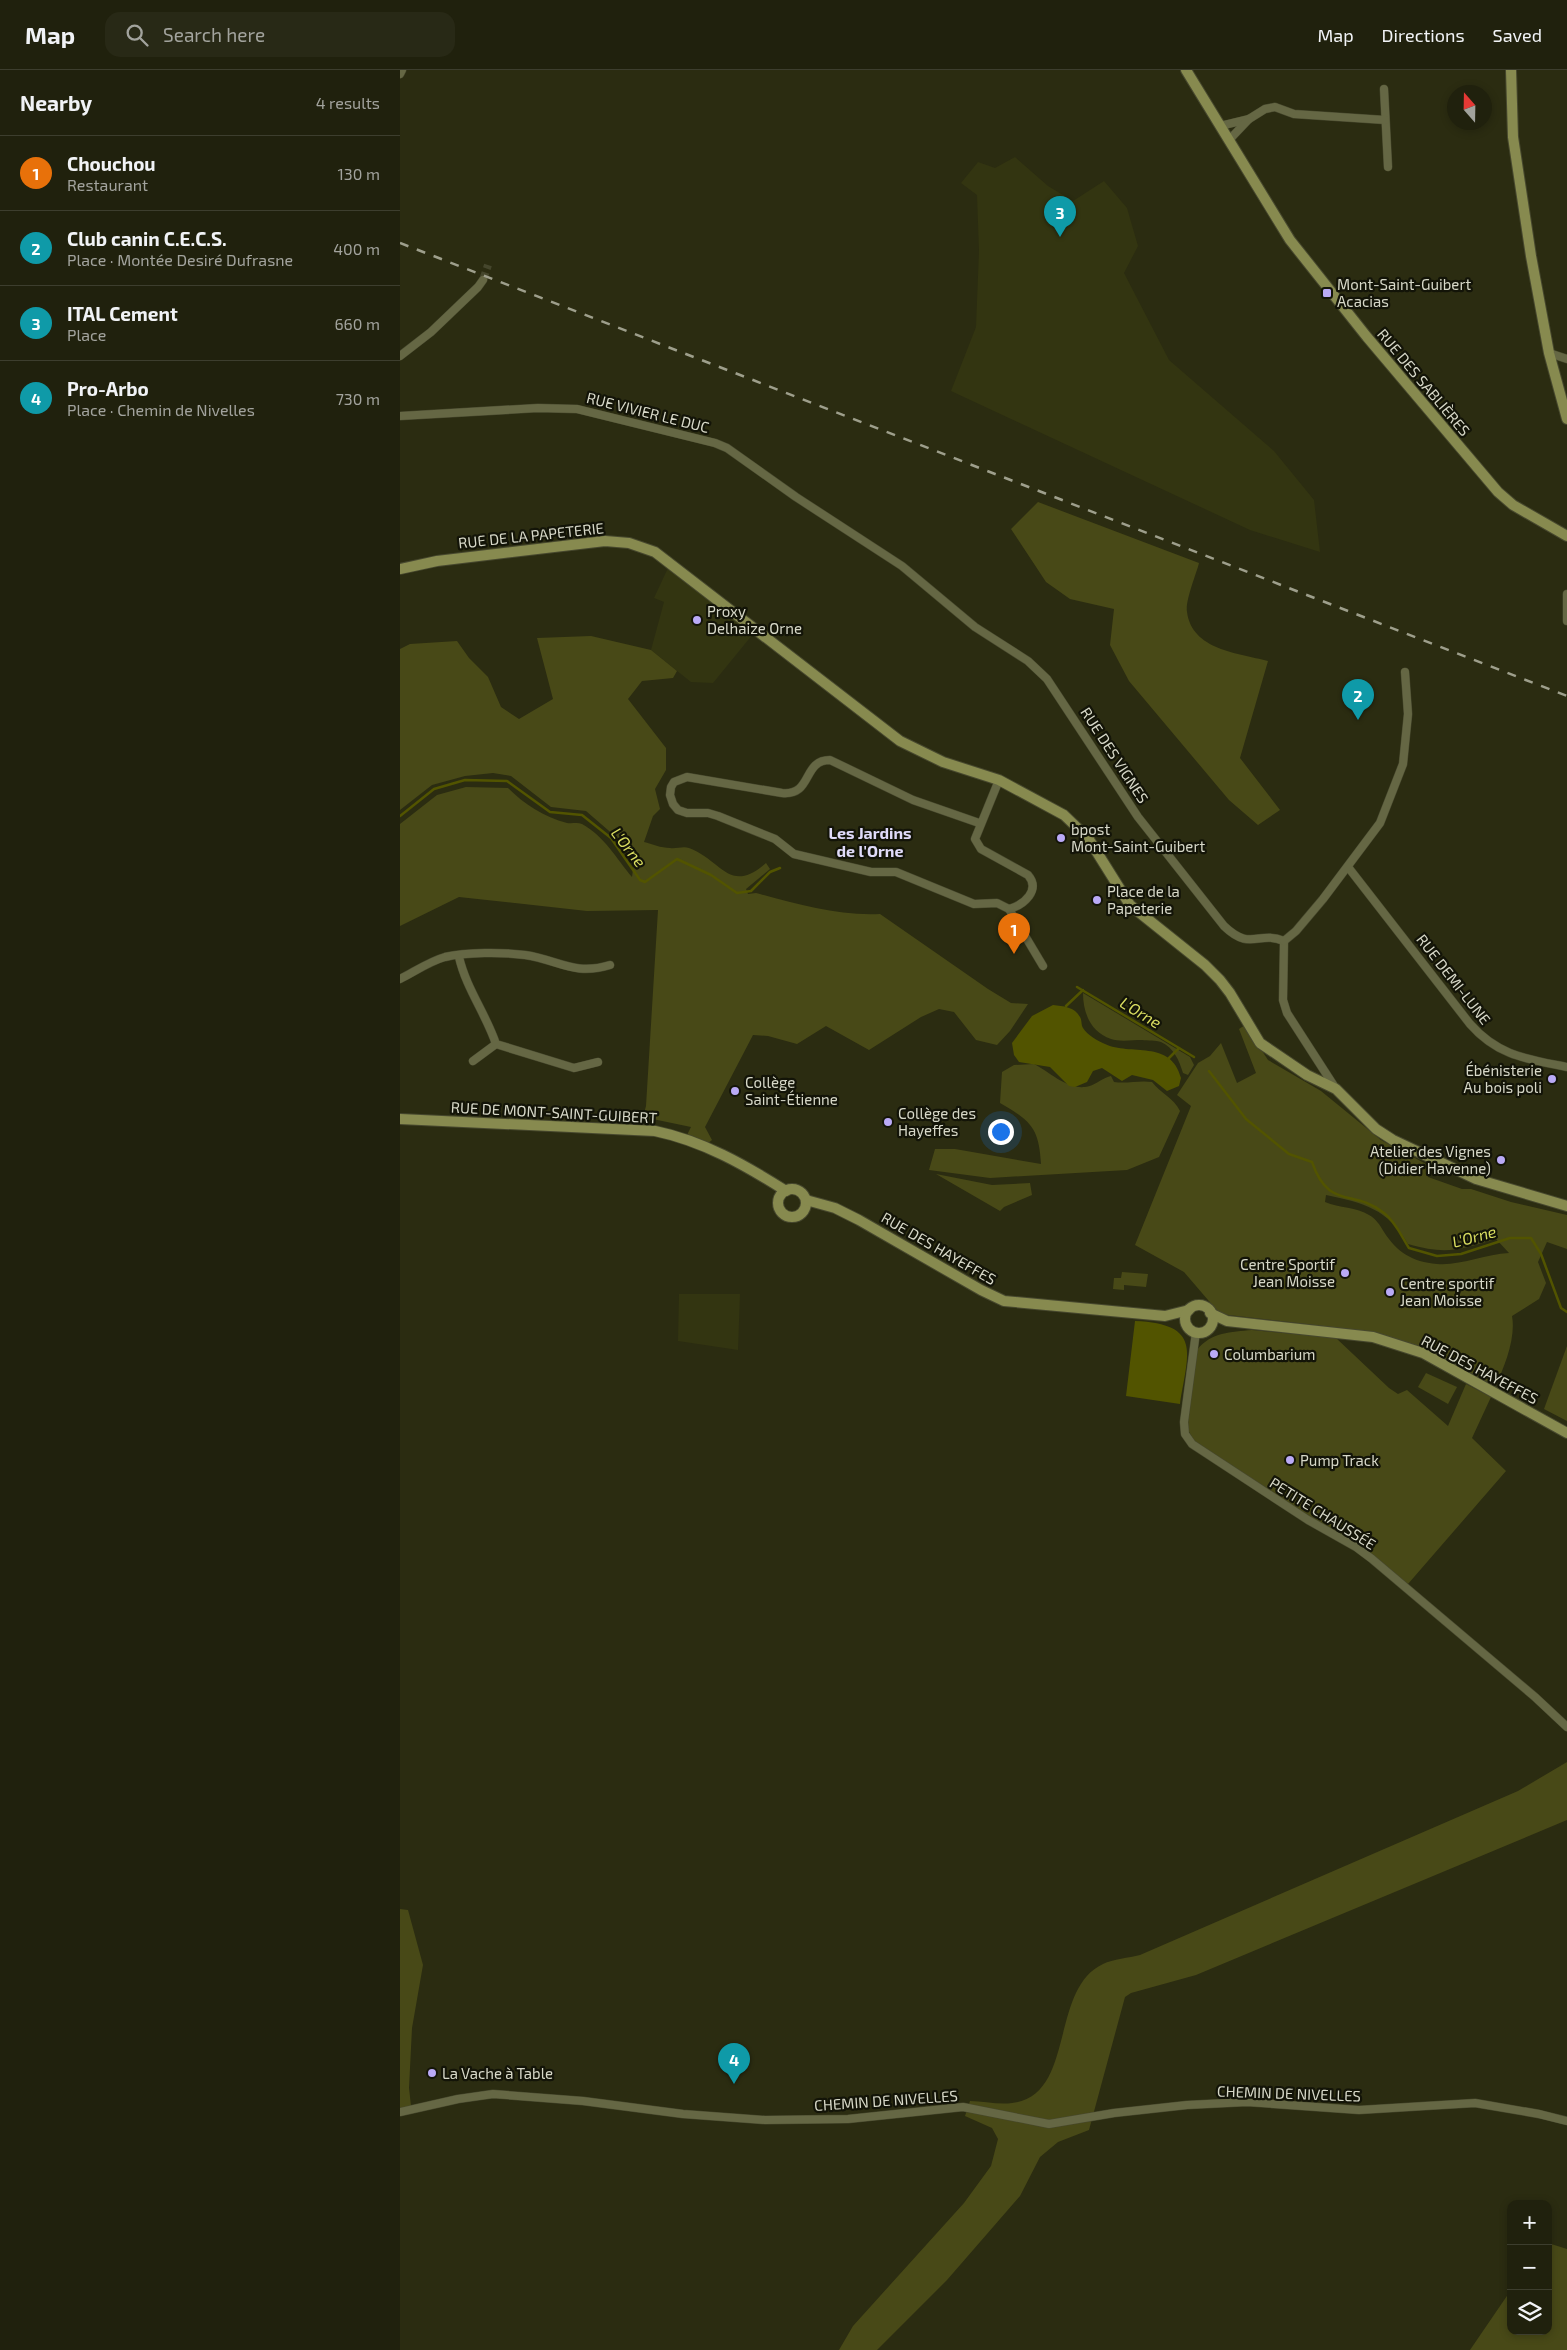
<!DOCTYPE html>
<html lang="en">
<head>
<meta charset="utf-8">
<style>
	:root { --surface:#20210d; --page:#282916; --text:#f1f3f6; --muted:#a2a39d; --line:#3d3e2e; --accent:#0b8043 }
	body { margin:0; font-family:"Exo 2",sans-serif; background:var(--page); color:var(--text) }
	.controls { position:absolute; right:15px; bottom:15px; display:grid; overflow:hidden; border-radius:10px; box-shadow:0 2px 8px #0003 }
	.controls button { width:45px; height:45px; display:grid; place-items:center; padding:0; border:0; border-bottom:1px solid var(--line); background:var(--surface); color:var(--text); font:25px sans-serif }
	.compass { position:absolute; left:1047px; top:15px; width:45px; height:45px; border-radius:50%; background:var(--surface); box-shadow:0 2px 8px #0003; rotate:340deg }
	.you { position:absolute; left:600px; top:1061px; width:18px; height:18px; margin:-12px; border:4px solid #fff; border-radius:50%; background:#1a73e8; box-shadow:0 0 0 8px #1a73e833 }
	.badge { display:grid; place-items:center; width:32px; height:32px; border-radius:50%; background:var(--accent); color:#fff; font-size:16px; font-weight:700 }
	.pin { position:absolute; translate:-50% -41px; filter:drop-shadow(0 1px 2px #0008) }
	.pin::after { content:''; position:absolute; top:26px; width:18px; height:15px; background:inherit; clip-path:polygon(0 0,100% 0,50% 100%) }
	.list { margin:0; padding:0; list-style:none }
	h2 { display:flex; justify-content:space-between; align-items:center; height:65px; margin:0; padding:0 20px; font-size:21px }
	h2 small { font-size:16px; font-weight:400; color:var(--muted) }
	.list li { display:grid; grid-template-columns:32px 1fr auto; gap:15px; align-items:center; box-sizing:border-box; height:75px; padding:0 20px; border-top:1px solid var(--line) }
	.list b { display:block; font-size:19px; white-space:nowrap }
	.list p { margin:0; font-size:16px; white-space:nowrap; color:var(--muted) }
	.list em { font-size:16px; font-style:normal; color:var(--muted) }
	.icon { flex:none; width:28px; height:28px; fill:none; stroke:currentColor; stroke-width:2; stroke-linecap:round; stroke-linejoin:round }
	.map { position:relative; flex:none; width:1167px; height:2280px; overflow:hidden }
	header { display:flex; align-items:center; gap:30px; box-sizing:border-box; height:70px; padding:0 25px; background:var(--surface); border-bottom:1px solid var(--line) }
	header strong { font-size:24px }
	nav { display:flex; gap:28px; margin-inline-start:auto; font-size:18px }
	.search { width:350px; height:45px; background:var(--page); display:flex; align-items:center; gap:12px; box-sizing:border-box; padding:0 18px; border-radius:15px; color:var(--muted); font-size:19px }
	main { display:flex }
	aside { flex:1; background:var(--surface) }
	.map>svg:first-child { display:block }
	.built { fill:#333511 }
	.green { fill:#484917; fill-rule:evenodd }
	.water { fill:#525400 }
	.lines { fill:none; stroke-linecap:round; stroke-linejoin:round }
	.stream { stroke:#525400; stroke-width:2.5 }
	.street-tunnel { stroke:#45462c; stroke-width:8; stroke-dasharray:8 4; stroke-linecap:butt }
	.street-casing { stroke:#47482e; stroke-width:9 }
	.secondary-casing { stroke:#47482e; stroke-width:12 }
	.street { stroke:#656744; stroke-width:8 }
	.secondary { stroke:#878a4f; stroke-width:10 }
	.rail { stroke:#9e9f8c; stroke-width:2.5; stroke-dasharray:9 9; stroke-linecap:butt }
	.poi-dot { fill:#baaaf6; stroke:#131408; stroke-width:2 }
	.labels { text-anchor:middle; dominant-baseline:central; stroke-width:4.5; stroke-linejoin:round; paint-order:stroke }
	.poi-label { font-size:15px; fill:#d7d8c8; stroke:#131408; text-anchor:start }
	.street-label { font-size:15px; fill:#d7d8c8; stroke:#131408 }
	.neighbourhood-label { font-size:16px; font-weight:bold; fill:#e0dbf9; stroke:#131408 }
	.water-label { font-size:16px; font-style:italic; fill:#d9dd60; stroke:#131408 }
</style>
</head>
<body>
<header>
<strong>Map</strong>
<div class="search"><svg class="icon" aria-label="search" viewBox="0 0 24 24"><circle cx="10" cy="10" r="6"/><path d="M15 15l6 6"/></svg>Search here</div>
<nav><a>Map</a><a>Directions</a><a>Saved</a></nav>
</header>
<main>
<aside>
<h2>Nearby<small>4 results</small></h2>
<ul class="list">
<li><span class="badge" style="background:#e8710a">1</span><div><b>Chouchou</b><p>Restaurant</p></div><em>130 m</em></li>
<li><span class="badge" style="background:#0f9aa8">2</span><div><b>Club canin C.E.C.S.</b><p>Place · Montée Desiré Dufrasne</p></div><em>400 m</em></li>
<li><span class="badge" style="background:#0f9aa8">3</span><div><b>ITAL Cement</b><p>Place</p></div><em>660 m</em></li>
<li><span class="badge" style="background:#0f9aa8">4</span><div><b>Pro-Arbo</b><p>Place · Chemin de Nivelles</p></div><em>730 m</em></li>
</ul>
</aside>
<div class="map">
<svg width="1167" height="2280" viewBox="0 0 1167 2280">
	<rect width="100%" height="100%" fill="#2b2c11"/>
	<g class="built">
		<polygon points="615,87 648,116 673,131 704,111 727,138 738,176 724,203 769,290 874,381 914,430 920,482 850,460 551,321 576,257 579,181 577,125 561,113 578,92 595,98"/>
		<polygon points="268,498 353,564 313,613 291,612 251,580 264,532 254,528"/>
		<polygon points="279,1224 340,1224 338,1280 278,1271"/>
	</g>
	<g class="green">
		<path d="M638,432L799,493C796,505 785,531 787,542C792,580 838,583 868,591L840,688L880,740L858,755L829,730L729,611L710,575L714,539L670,529L646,512L611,459Z"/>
		<path d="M191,566L251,580L277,601L273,608L242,611L228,629L266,678V700L255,719L260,739L253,746L244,772C252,774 261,778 270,778C276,779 283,776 289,778C323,791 329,825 366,793L370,799L346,819L348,824L356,823C397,834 438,846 480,844L588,919L611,933L628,934L610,961L597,975L576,970L554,942L539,939L521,947L469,980L426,956L397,974L368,966L353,965L305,1057L312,1070L307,1074L287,1065L291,1057L243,1047L246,1036L258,840L187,841L59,827L0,856V754L37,725L66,717L108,718C124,734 144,747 167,753C172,754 177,752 182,754C205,767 216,788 232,807L234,792L216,767L186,741L151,737L111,706L93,703L65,706L32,715L0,740V579L10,574L57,571L69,588L88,607L101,637L119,649L153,629L137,568Z"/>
		<path d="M683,923L790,987L794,995L788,1005L783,1003C779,990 774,978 761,972C756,970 748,971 742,970C733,970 719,972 711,969C690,962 683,942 683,923Z"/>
		<path d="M845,955L868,990L921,1021L981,1070L1026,1094L1028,1107L1062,1119H1071L1111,1132L1167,1145V1179L1147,1172L1138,1192L1146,1213L1139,1229L1112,1246C1116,1267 1105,1297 1095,1316L1026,1279L966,1261L820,1244L784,1202L735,1175L791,1036L777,1025L798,993L810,986L821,973L837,1013L856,1003L839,959ZM926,1125C964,1133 988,1139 1008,1174C1046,1185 1059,1180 1096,1169L1109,1183C1085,1184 1060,1196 1037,1194C1012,1192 997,1182 984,1162C980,1155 976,1149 969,1145C957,1137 939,1138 925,1132Z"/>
		<path d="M634,994C650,1002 666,1019 685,1017C693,1017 702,1008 711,1006L714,1012C727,1014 739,1010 752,1012C760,1023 774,1028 780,1041L759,1087L727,1100L590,1108L529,1100L535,1079H555L641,1094C639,1058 631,1051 600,1033L602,1002L614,995Z"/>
		<polygon points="536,1104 592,1115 630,1113 632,1125 604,1137 600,1141"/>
		<polygon points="722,1202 748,1204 746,1217 724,1215 724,1220 713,1219 714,1208 721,1208"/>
		<path d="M852,1260L936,1268L989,1318L998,1324L1007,1320L1048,1356L1066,1314L1091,1327L1072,1368L1106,1401L1008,1514L795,1373L787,1358L797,1280C811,1262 831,1262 852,1260Z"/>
		<polygon points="1167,1276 1167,1351 1144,1339"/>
		<polygon points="1026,1303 1057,1317 1048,1334 1018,1317"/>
		<path d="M1167,1692V1750L796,1905L731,1923L725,1927L689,2060L658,2072L640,2087L620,2126L547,2210L477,2280H439L453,2256L564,2133L591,2096L598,2069L592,2058L565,2046L570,2031C583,2031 599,2035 612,2033C676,2026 649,1919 703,1894C713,1889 729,1888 740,1885L1118,1721Z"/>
		<polygon points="0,1839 8,1840 23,1895 12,1958 9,2018 11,2036 0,2039"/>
		<polygon points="1148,2173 1167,2179 1167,2280 1070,2280 1111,2220 1111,2261 1148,2261"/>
	</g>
	<g class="water">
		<path d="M653,935C663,936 675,937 680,947C682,950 681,955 683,958C687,965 698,971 705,974C730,986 771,969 781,1008L779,1016L767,1021L753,1010L732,1005L722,1011L702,998L693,1001L687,1012L675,1017L669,1016L650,997L619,992L614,985L612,973L632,946Z"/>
		<path d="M735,1251C803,1254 788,1283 780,1334L726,1326Z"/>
	</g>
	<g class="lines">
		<g class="stream">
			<polyline points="0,746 34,719 65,710 107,711 150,742 182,745 211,768 240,810 245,812 277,789 311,805 337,823 351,821 370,802 380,798"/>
			<polyline points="677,917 794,987"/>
			<polyline points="666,936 683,920"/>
			<polyline points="768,989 779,978"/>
			<path d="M809,1001L846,1049L889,1084L912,1092C929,1141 953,1118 984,1143C995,1151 1002,1167 1009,1178L1037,1186L1061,1184L1110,1168H1131L1141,1184L1161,1238L1167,1242"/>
		</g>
		<polyline class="street-tunnel" points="83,210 88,195"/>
		<g class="street-casing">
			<g id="street">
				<polyline points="0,4 2,0"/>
				<polyline points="984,19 988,97"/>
				<polyline points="820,56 849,49 865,39 875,37 894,44 985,50"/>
				<polyline points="829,70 849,49"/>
				<polyline points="1149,283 1167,289"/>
				<polyline points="0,286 31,262 78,217 83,210"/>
				<path d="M0,346L138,338L177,339L315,373L327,378L396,427L502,496L575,557L628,591L647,609L738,747L824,856C851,882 858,860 884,871L883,930L887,943L936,1019"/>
				<polyline points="1167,524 1167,551"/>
				<path d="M579,753L513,730L430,690C402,690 413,726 382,723L287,707L274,712L271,717L270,725L273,734L278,740L287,743H308L318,746L375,769L394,784L471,802H496L574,834L597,833L609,839C624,835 641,820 628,805L581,779L575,769L599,710"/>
				<path d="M948,797L1070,954C1098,986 1127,989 1167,997"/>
				<polyline points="609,839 643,896"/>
				<polyline points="884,871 896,861 923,829 980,753 1003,694 1008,644 1005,602"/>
				<path d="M59,887C66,918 86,944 96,974L174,998L198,992"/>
				<path d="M0,909C14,902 30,891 45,887C66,882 103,882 125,885C159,890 174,906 210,895"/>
				<polyline points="73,991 96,974"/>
				<polyline points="796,1262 784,1352 785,1364 792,1374 908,1450 956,1477 972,1489 1135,1627 1167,1657"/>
				<polyline points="0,2042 58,2029 93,2024 183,2031 283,2044 365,2050 448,2049 563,2037 649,2054 714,2043 787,2035 847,2032 959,2040 1075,2033 1139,2044 1167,2051"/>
			</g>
		</g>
		<g class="secondary-casing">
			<g id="secondary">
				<polyline points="786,0 890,170 967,267 1098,422 1113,435 1167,466"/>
				<polyline points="1111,0 1113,67 1131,186 1149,283 1167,349"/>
				<polyline points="0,499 37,491 205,471 229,473 255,482 500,671 543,692 599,710 664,745 688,768 730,835 805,895 820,910 830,923 860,973 907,1005 936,1019 976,1059 993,1070 1076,1109 1167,1136"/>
				<path d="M0,1049L255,1061C303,1071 345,1095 386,1121"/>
				<circle cx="392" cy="1133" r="14"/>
				<polyline points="406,1130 435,1138 459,1150 581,1220 604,1231 765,1246 789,1240"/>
				<circle cx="799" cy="1249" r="14"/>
				<polyline points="810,1243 827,1251 973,1267 1023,1283 1167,1363"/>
			</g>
		</g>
		<use href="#street" class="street"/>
		<use href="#secondary" class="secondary"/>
		<polyline class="rail" points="0,173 1167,626"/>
	</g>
	<g class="poi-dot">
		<rect x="922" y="218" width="10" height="10" rx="2.5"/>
		<circle cx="297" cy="550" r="5"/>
		<circle cx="661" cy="768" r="5"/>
		<circle cx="697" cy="830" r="5"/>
		<circle cx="1152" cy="1009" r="5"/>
		<circle cx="335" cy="1021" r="5"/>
		<circle cx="488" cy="1052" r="5"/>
		<circle cx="1101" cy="1090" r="5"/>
		<circle cx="945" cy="1203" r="5"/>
		<circle cx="990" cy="1222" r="5"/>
		<circle cx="814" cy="1284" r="5"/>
		<circle cx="890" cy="1390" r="5"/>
		<circle cx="32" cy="2003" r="5"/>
	</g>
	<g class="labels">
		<g class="poi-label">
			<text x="937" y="214">Mont-Saint-Guibert<tspan x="937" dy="17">Acacias</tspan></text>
			<text x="307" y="541">Proxy<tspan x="307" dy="17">Delhaize Orne</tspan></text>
			<text x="671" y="759">bpost<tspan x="671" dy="17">Mont-Saint-Guibert</tspan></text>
			<text x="707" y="821">Place de la<tspan x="707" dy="17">Papeterie</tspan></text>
			<text x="1142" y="1000" text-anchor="end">Ébénisterie<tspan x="1142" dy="17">Au bois poli</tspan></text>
			<text x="345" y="1012">Collège<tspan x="345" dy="17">Saint-Étienne</tspan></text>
			<text x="498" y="1043">Collège des<tspan x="498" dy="17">Hayeffes</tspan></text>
			<text x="1091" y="1081" text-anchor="end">Atelier des Vignes<tspan x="1091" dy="17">(Didier Havenne)</tspan></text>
			<text x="935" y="1194" text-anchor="end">Centre Sportif<tspan x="935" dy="17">Jean Moisse</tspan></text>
			<text x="1000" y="1213">Centre sportif<tspan x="1000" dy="17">Jean Moisse</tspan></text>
			<text x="824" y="1284">Columbarium</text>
			<text x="900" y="1390">Pump Track</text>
			<text x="42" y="2003">La Vache à Table</text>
		</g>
		<g class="street-label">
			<text transform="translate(1024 312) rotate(50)">RUE DES SABLIÈRES</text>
			<text transform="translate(248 342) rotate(14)">RUE VIVIER LE DUC</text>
			<text transform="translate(131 465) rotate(-6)">RUE DE LA PAPETERIE</text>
			<text transform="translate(715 685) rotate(57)">RUE DES VIGNES</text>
			<text transform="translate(1054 909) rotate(52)">RUE DEMI-LUNE</text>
			<text transform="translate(154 1042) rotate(3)">RUE DE MONT-SAINT-GUIBERT</text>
			<text transform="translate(539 1178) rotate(30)">RUE DES HAYEFFES</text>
			<text transform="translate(1080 1299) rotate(28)">RUE DES HAYEFFES</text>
			<text transform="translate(923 1443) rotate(32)">PETITE CHAUSSÉE</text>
			<text transform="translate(889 2023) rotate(2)">CHEMIN DE NIVELLES</text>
			<text transform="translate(486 2030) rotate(-4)">CHEMIN DE NIVELLES</text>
		</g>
		<g class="neighbourhood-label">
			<text x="470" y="762">Les Jardins<tspan x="470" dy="18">de l'Orne</tspan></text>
		</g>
		<g class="water-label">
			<text transform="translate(229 777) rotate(52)">L'Orne</text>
			<text transform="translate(741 942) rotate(31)">L'Orne</text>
			<text transform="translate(1074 1166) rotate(-15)">L'Orne</text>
		</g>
	</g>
</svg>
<div class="controls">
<button>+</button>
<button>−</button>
<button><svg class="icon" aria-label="layers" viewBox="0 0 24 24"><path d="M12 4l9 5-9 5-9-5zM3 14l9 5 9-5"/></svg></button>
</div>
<svg class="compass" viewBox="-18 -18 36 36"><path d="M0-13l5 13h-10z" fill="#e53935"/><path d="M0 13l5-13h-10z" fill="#a2a39d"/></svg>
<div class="you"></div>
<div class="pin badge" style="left:614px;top:884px;background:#e8710a">1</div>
<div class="pin badge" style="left:958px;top:650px;background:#0f9aa8">2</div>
<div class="pin badge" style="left:660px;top:167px;background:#0f9aa8">3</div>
<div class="pin badge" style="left:334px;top:2014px;background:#0f9aa8">4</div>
</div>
</main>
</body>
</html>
